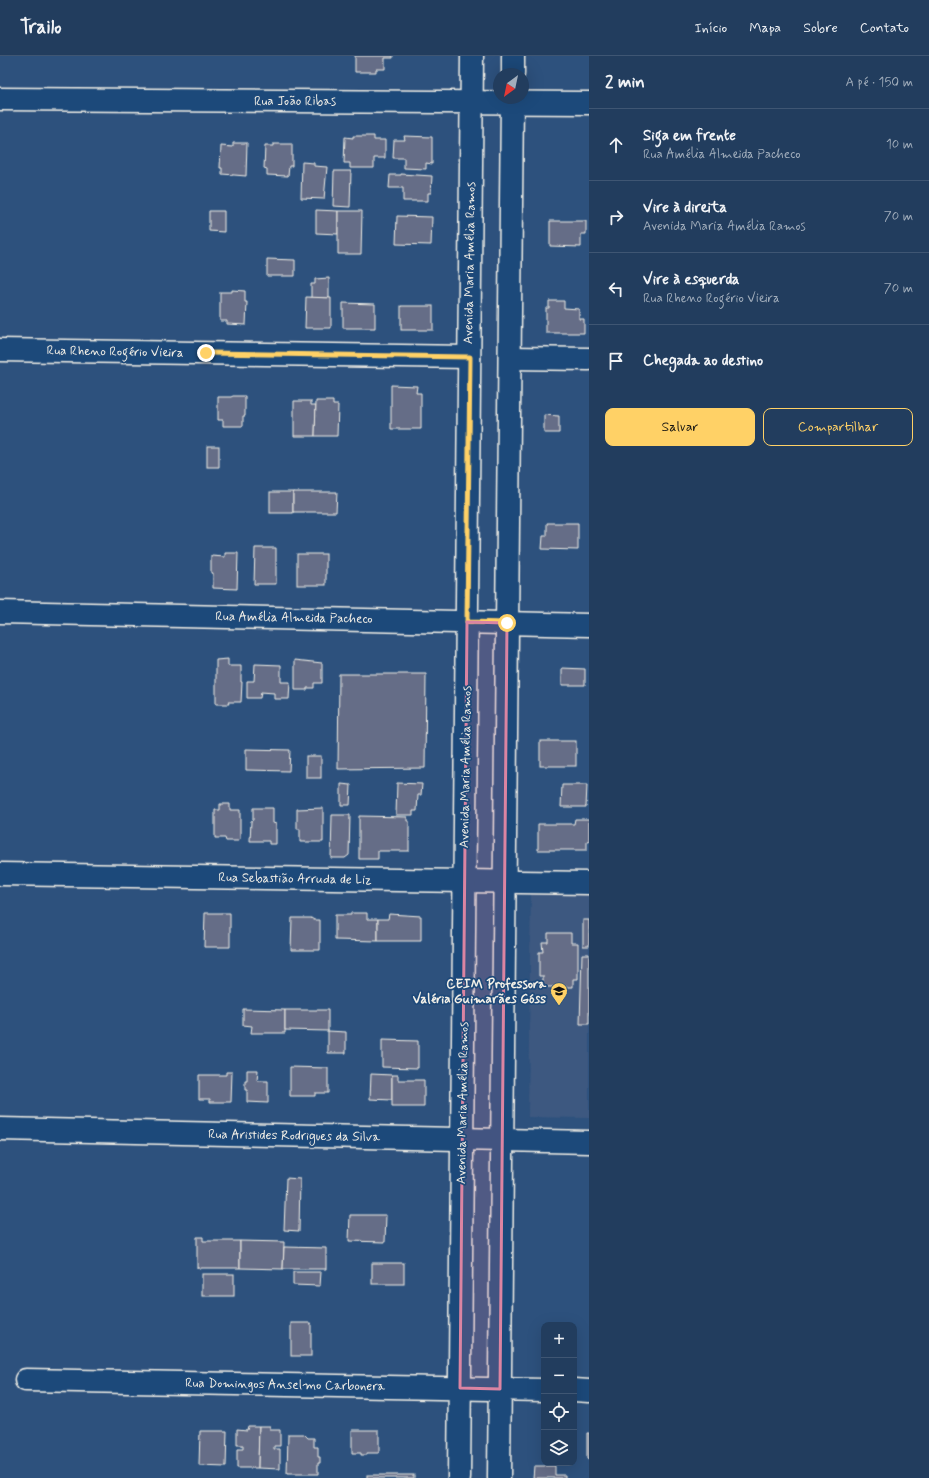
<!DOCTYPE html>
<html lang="pt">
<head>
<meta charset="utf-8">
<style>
	:root { --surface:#223d5e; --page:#2a4464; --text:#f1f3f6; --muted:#a2aebc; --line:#3f5673; --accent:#ffd166 }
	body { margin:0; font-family:Mynerve,sans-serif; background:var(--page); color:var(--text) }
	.controls { position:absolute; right:12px; bottom:12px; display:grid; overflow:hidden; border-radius:8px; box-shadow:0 4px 16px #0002 }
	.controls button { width:36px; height:36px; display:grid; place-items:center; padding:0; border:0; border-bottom:1px solid var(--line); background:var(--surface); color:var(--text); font:20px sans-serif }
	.compass { position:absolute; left:493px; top:12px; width:36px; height:36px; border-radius:50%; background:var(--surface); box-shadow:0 4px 16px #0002; rotate:213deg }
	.stop { position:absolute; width:12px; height:12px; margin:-9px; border:3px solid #ffd166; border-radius:50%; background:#fff }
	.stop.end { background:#ffd166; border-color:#fff; box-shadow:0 1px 4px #0008 }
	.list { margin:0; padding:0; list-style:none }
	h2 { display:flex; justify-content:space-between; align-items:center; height:52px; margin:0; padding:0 16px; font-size:17px }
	h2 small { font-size:13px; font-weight:400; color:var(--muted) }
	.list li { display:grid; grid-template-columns:26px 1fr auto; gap:12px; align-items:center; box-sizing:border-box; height:72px; padding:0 16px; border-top:1px solid var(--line) }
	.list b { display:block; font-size:15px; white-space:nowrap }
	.list p { margin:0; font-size:13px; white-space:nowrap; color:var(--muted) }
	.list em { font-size:13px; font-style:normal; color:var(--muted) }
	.actions { display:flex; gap:8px; padding:12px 16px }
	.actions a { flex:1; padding:9px 0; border:1px solid var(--accent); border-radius:8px; text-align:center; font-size:14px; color:var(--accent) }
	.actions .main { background:var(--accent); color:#111 }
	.icon { flex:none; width:22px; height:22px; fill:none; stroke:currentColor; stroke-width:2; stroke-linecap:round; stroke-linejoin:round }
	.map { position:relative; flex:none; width:589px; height:1422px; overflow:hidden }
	header { display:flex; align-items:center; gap:24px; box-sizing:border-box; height:56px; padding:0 20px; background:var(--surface); border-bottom:1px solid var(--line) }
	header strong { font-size:19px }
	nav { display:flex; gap:22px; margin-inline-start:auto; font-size:14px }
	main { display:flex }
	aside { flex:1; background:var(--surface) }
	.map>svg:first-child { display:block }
	.built { fill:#3e5980 }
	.building { fill:#656d87; stroke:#f4f1e8 }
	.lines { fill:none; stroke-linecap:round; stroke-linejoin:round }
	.minor-casing { stroke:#f4f1e8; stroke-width:25 }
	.minor { stroke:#1f4a7a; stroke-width:22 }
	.route { stroke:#ffd166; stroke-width:5 }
	.marked { fill:#db84a2; fill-opacity:0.2; stroke:#db84a2; stroke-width:3; stroke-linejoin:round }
	.labels { text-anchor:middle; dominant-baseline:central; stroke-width:3.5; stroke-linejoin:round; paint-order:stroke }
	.street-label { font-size:13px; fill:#f4f1e8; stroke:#1f4a7a }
	.poi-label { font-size:13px; font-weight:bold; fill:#f4f1e8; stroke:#1f4a7a; text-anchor:end }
</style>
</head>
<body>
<header>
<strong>Trailo</strong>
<nav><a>Início</a><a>Mapa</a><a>Sobre</a><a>Contato</a></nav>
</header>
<main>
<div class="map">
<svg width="589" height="1422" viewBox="0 0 589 1422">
	<rect width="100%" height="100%" fill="#2d517d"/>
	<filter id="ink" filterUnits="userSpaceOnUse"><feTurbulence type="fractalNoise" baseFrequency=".025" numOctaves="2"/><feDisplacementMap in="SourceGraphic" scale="8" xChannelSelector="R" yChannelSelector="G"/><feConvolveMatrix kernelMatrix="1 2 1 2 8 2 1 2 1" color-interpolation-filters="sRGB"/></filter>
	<g filter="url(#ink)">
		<polygon class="built" points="531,838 589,839 589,1062 528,1061"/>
		<g class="building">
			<polygon points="355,0 393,0 393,2 385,2 385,13 376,13 376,16 355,16"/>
			<polygon points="353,80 374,80 374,84 385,84 385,102 374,102 374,112 350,112 350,107 344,107 345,81 353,82"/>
			<polygon points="404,80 432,81 432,108 426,107 426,113 404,112 404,102 393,102 394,84 405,84"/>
			<polygon points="233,87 247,87 246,120 222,118 222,112 220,112 221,90 233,91"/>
			<polygon points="273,88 292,88 292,110 289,110 288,120 267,119 267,113 264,112 265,90 273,90"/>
			<polygon points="302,106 314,107 314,110 327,111 324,143 301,142"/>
			<polygon points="334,115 351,115 350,151 333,150"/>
			<polygon points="401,118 432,120 431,137 428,137 428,145 403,145 403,132 389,132 390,119 401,119"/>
			<polygon points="316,154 338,155 338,178 316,177"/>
			<polygon points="209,155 224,155 224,176 209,175"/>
			<polygon points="338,155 362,155 361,198 338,198"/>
			<polygon points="397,160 432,161 431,189 396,188"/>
			<polygon points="550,165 586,165 586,178 581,178 581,191 550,190"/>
			<polygon points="267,203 295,204 295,220 267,220"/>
			<polygon points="329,222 329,242 311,242 311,228 315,228 315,223"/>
			<polygon points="232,234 245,235 245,246 247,246 246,269 227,268 227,265 220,265 220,236 232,236"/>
			<polygon points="306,241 331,242 331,272 305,272"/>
			<polygon points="549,245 564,245 564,252 579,253 579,263 584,263 584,277 546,277 546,252 549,252"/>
			<polygon points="343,247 375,248 375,272 343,272"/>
			<rect x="401" y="250" width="32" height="24"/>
			<polygon points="391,329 417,330 416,337 421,337 421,373 391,373"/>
			<polygon points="233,340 245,340 245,360 243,360 243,370 223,370 223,364 218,364 218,341 231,341"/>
			<polygon points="294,345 311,345 311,349 316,349 315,380 294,380"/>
			<polygon points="316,345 333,345 333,349 338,349 337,380 315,380"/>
			<polygon points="544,359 559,360 559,377 544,377"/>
			<rect x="207" y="390" width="12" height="21"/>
			<rect x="270" y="436" width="23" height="21"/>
			<polygon points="293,436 337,436 336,456 293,456"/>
			<polygon points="547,467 578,467 578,494 542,493 543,480 547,480"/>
			<polygon points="255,492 276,492 276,528 254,528"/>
			<polygon points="225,497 238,497 237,533 213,532 213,517 211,517 211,500 225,501"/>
			<rect x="297" y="498" width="29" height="31"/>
			<polygon points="228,603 228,610 241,610 241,626 242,626 241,646 228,646 229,648 216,648 216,604"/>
			<polygon points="295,604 322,607 322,627 314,627 314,632 307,632 307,634 295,634"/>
			<polygon points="255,608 281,609 281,626 290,626 289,643 274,643 274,637 261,636 260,642 247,642 247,625 254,625"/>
			<polygon points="562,612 585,613 585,629 562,629"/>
			<polygon points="339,618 426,618 425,712 338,713"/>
			<rect x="540" y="685" width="36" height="25"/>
			<polygon points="246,693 290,694 289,715 246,714"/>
			<rect x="306" y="700" width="15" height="22"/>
			<polygon points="397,727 422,728 421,739 418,739 417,755 413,755 413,759 396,759"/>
			<polygon points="341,728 351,729 350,749 341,749"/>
			<polygon points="562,729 587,729 586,751 561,751"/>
			<polygon points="220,748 230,748 230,754 240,754 240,783 238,785 226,785 225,782 215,782 215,754 220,754"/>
			<polygon points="253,752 273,752 273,767 276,768 276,788 269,788 269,785 250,785 251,765 253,764"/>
			<polygon points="323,752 323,786 300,786 300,773 297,773 297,753"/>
			<polygon points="332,759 350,759 349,799 345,802 331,802"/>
			<polygon points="359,760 407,761 407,765 409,765 409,795 378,795 378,803 359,803"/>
			<polygon points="575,763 589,763 589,785 587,785 587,794 538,794 538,768 574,768"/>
			<polygon points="205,857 230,857 230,891 204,891"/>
			<polygon points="351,857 367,857 367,863 378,863 378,885 335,884 335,859 351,859"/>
			<polygon points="389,858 421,860 421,885 378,885 378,863 388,863"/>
			<polygon points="292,862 311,862 314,864 320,864 320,894 291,894"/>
			<rect x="583" y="864" width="6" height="26"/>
			<polygon points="548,877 571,877 571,887 578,887 578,923 573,923 573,931 543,931 543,920 539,920 539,896 543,896 542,886 548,886"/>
			<polygon points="582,898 589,898 589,968 580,968"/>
			<polygon points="243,953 285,954 285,977 251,977 252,970 243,969"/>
			<polygon points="285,954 328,954 328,975 285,974"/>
			<polygon points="328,975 346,976 346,997 328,997"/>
			<polygon points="382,984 418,985 418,1012 382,1011"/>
			<polygon points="290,1011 328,1012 328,1037 315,1037 315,1040 290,1040"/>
			<polygon points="247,1014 258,1014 257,1025 268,1025 268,1047 247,1046 247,1034 245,1034 245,1025 247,1025"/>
			<polygon points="226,1016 232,1016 231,1046 210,1046 210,1043 199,1043 199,1019 226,1019"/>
			<polygon points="371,1018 392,1019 392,1044 370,1043"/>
			<polygon points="392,1019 398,1019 398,1024 424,1024 424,1051 392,1051"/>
			<polygon points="286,1122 300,1123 299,1175 284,1174"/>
			<polygon points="350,1159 386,1159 385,1186 349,1185"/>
			<polygon points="197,1181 203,1181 203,1185 240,1185 240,1212 197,1212"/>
			<polygon points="240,1185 284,1186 283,1213 240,1212"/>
			<polygon points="284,1191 326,1192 326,1213 283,1213"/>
			<rect x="372" y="1207" width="32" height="21"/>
			<polygon points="293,1216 321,1216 320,1230 293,1229"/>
			<rect x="202" y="1218" width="32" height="22"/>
			<rect x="291" y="1267" width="20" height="33"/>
			<polygon points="248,1370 259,1370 258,1412 237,1412 237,1393 243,1393 243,1389 237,1389 237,1373 247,1374"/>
			<polygon points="259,1370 270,1370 270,1374 280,1374 280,1390 274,1390 274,1393 280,1393 280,1413 258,1412"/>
			<polygon points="352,1374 379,1374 379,1397 367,1397 367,1399 361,1399 361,1397 352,1397"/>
			<polygon points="200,1375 227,1375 226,1411 199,1410"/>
			<polygon points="587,1377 589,1377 589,1404 587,1403"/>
			<polygon points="288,1378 304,1378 308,1382 314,1382 314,1391 318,1391 318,1401 320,1401 320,1407 318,1407 318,1418 287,1418"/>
			<polygon points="534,1410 555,1410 555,1419 565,1419 565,1422 533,1422"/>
			<rect x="367" y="1419" width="47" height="3"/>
		</g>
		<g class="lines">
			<g class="minor-casing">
				<g id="minor">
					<polyline points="513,18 513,0"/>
					<polyline points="0,43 589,47"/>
					<polyline points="0,294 469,301"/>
					<polyline points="510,302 589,303"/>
					<polyline points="0,556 589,569"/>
					<polyline points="0,818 589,827"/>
					<polyline points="0,1073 589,1086"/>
					<polyline points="26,1324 544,1334"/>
					<polyline points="574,1334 589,1335"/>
					<polyline points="459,1422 472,0"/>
					<polyline points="499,1422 512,42"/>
				</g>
			</g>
			<use href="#minor" class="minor"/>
		</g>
	</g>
	<g class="lines" filter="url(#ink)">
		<polyline class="route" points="206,297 470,301 467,566 507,567"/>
	</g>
	<path class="marked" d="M467,566L507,567L500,1333L460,1332Z"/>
	<defs>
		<g id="school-pin" transform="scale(0.9)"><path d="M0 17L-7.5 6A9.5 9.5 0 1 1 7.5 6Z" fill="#ffd166" stroke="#1f4a7a"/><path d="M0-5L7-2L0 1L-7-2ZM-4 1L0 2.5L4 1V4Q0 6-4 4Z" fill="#111"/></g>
	</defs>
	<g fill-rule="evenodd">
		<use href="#school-pin" x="559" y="935"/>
	</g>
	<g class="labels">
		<g class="street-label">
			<text x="295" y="45">Rua João Ribas</text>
			<text transform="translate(470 207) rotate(-89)">Avenida Maria Amélia Ramos</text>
			<text transform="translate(115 296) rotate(1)">Rua Rheno Rogério Vieira</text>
			<text transform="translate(294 562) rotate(1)">Rua Amélia Almeida Pacheco</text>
			<text transform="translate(466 711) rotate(-89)">Avenida Maria Amélia Ramos</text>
			<text transform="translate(295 823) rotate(1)">Rua Sebastião Arruda de Liz</text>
			<text transform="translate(463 1047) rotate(-89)">Avenida Maria Amélia Ramos</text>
			<text transform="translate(294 1080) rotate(1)">Rua Aristides Rodrigues da Silva</text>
			<text transform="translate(285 1329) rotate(1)">Rua Domingos Anselmo Carbonera</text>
		</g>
		<g class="poi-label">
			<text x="546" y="928">CEIM Professora<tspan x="546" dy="15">Valéria Guimarães Góss</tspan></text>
		</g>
	</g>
</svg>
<div class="controls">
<button>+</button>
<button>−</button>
<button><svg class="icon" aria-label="locate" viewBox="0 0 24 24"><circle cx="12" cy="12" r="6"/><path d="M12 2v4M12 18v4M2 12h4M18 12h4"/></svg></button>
<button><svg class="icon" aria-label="layers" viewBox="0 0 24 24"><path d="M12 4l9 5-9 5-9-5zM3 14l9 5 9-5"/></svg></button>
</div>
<svg class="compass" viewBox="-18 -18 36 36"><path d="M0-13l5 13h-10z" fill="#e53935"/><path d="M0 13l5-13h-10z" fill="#a2aebc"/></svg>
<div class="stop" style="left:507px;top:567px"></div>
<div class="stop end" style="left:206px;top:297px"></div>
</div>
<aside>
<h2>2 min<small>A pé · 150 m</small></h2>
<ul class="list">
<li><svg class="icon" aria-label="ahead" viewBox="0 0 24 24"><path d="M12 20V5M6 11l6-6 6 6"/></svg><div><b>Siga em frente</b><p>Rua Amélia Almeida Pacheco</p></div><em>10 m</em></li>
<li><svg class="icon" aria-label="right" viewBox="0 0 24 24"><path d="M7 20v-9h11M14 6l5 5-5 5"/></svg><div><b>Vire à direita</b><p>Avenida Maria Amélia Ramos</p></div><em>70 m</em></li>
<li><svg class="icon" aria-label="left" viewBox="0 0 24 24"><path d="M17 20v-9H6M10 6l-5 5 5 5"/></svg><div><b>Vire à esquerda</b><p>Rua Rheno Rogério Vieira</p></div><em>70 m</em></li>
<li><svg class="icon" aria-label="arrive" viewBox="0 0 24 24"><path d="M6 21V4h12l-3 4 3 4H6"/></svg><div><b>Chegada ao destino</b></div></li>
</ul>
<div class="actions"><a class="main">Salvar</a><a>Compartilhar</a></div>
</aside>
</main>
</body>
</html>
